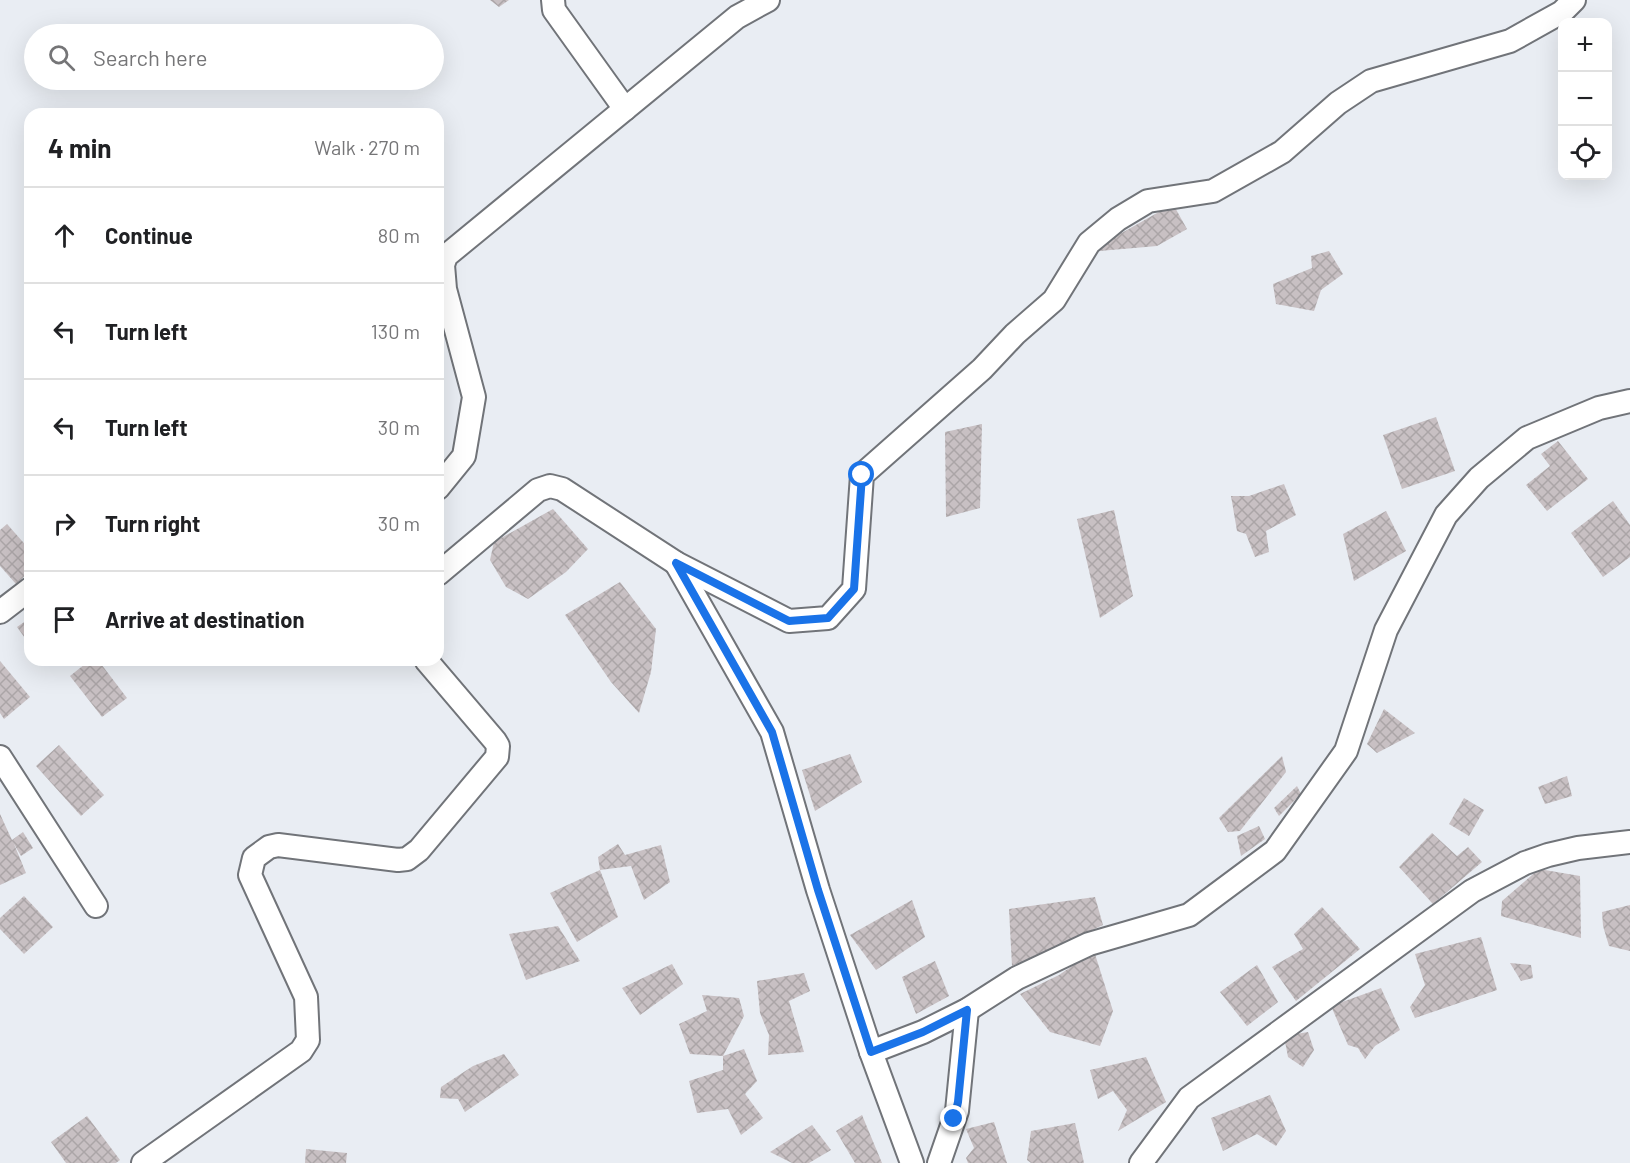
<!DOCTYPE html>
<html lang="en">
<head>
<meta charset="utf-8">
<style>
	:root { --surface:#fff; --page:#f6f6f6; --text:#202124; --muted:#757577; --line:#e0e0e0 }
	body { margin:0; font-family:Barlow,sans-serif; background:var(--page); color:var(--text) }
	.controls { position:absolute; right:18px; top:18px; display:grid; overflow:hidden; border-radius:12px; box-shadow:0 6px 24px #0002 }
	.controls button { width:54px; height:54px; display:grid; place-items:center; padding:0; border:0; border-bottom:2px solid var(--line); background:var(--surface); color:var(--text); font:30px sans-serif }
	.stop { position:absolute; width:18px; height:18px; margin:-14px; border:4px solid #1a73e8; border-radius:50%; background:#fff }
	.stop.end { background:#1a73e8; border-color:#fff; box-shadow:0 2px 6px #0008 }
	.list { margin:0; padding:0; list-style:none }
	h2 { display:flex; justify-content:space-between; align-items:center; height:78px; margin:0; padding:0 24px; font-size:26px }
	h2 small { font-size:20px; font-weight:400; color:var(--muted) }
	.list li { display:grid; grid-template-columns:39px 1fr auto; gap:18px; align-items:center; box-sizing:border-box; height:96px; padding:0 24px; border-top:2px solid var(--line) }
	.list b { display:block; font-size:22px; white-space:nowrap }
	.list em { font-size:20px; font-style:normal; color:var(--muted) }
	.icon { flex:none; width:33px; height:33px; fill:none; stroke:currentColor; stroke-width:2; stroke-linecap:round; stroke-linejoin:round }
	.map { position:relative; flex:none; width:1630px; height:1163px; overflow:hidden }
	.search { position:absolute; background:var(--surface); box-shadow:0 6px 24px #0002; left:24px; top:24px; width:420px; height:66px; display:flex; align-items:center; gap:15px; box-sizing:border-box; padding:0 21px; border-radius:33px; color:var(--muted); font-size:22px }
	.panel { position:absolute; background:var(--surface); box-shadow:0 6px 24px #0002; left:24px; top:108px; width:420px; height:558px; border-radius:18px }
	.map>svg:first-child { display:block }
	.building { fill:url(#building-cross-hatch) }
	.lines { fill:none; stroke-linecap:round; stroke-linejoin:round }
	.minor-casing { stroke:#717479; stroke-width:26 }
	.minor { stroke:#fff; stroke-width:22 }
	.route { stroke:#1a73e8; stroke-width:8 }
</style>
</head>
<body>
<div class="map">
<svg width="1630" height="1163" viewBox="0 0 1630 1163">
	<defs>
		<pattern id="building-cross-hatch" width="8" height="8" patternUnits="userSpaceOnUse" patternTransform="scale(1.5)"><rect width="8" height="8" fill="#c8c0c3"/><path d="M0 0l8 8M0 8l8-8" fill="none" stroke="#aba5a7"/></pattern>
	</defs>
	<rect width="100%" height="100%" fill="#e9edf3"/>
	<g class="building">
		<polygon points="490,0 509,0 499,7"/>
		<polygon points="1173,204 1187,229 1157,246 1088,252"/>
		<polygon points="1329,251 1343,274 1321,290 1314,311 1276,304 1273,284 1312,268 1311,256"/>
		<polygon points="1436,417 1455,471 1402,489 1383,435"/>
		<polygon points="982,424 980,508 946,517 945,432"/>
		<polygon points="1558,441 1588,479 1547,511 1526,485 1550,466 1541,454"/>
		<polygon points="1284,484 1296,515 1266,531 1269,552 1255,557 1246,534 1237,531 1231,496 1249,496"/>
		<polygon points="1613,501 1630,525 1630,557 1603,577 1571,533"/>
		<polygon points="553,509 588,549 566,572 528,599 506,587 490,560 494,542"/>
		<polygon points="1114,510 1133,596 1100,618 1077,519"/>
		<polygon points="1386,511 1406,551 1354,581 1343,534"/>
		<polygon points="7,524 30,550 30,571 16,584 0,566 0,530"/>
		<polygon points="620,582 656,629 651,672 639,713 611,682 565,615"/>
		<polygon points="30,618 30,645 17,627"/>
		<polygon points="90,660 98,660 127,698 102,717 70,676"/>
		<polygon points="0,661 30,697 4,719 0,713"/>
		<polygon points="1384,709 1415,733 1377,753 1367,744"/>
		<polygon points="59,745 104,795 81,816 36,766"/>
		<polygon points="850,754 862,782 815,811 802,770"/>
		<polygon points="1282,756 1286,772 1240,831 1228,832 1219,818"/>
		<polygon points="1567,776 1572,796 1545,804 1538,787"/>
		<polygon points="1297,786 1301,794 1279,816 1274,808"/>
		<polygon points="1464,798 1484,810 1469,836 1449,824"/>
		<polygon points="0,814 12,840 23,832 33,848 21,856 14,844 26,873 0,885"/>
		<polygon points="1259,826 1265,839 1241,856 1237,836"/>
		<polygon points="1432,833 1457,856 1468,847 1482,862 1433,904 1399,867"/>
		<polygon points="618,844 625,855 661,845 670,882 644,900 631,866 600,870 598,857"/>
		<polygon points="1539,869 1580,876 1581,938 1501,916 1502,901"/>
		<polygon points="600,870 618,917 577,942 550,893"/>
		<polygon points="24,896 53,927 24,954 0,929 0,918"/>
		<polygon points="1095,897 1103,925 1012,966 1009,909"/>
		<polygon points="912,900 925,937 876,970 850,935"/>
		<polygon points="1630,905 1630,951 1609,946 1603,926 1602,912"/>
		<polygon points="1322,907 1360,949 1296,1001 1272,967 1303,949 1294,934"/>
		<polygon points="558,926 580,961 526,980 509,934"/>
		<polygon points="1481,937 1497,990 1415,1018 1410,1007 1425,985 1415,954"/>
		<polygon points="1094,951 1113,1011 1100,1046 1050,1032 1020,994 1059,975"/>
		<polygon points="935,961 949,996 916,1014 902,977"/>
		<polygon points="1510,963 1531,965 1533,978 1521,981"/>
		<polygon points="672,964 683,984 640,1015 622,988"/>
		<polygon points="1257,965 1278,1002 1247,1026 1220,992"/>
		<polygon points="804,973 810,991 789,1001 804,1052 768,1055 769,1035 760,1013 757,981"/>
		<polygon points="1381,988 1400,1030 1375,1046 1365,1059 1358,1048 1348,1045 1331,1006"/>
		<polygon points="702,995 739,998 744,1016 723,1056 744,1049 757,1081 745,1094 763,1118 741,1135 728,1109 697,1113 689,1081 723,1070 723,1056 690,1054 679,1024 707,1011"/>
		<polygon points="1308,1032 1314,1050 1303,1067 1288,1057 1284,1036"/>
		<polygon points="504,1054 519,1075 465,1112 458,1099 440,1098 441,1087 473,1066"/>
		<polygon points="1146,1057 1166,1102 1118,1131 1127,1110 1113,1091 1098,1099 1090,1070"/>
		<polygon points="1270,1095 1286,1131 1276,1146 1257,1134 1223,1151 1211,1118"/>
		<polygon points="862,1115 882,1163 855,1163 836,1131"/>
		<polygon points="87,1116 120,1160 116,1163 66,1163 51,1142"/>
		<polygon points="994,1122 1007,1163 968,1163 966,1158 974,1148 966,1129"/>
		<polygon points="1075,1123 1084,1163 1031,1163 1027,1160 1031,1131"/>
		<polygon points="812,1125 831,1150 809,1163 792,1163 770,1152"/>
		<polygon points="306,1149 347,1153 346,1163 305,1163"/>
	</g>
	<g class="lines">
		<g class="minor-casing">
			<g id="minor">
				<polyline points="553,0 554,10 625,109"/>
				<polyline points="438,488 464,456 474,397 445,289 443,265 446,256 737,17 768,0"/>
				<polyline points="676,563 772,732 818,890 871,1052 912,1163"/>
				<polyline points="438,574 538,490 550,486 562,489 676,563 789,621 828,618 854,589 862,475 982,369 1015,334 1054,300 1089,243 1118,219 1148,201 1213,191 1282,152 1338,103 1371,81 1510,41 1562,12 1574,0"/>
				<polyline points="0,612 30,589"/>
				<polyline points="0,757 96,906"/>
				<polyline points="871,1052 923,1032 967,1010 1017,978 1089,944 1189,915 1275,851 1346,751 1386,630 1446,515 1479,478 1527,438 1599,408 1630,401"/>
				<polyline points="143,1163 301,1051 308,1040 306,997 250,875 254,858 269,847 278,845 398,860 407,859 419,850 497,757 498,746 495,741 426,660"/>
				<polyline points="939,1163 957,1111 967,1010"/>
				<polyline points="1141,1163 1189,1098 1472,891 1525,863 1548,855 1578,848 1630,842"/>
			</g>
		</g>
		<use href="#minor" class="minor"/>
	</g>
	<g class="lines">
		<polyline class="route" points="862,475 854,589 828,618 789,621 676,563 772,732 818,890 871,1052 923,1032 967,1010 958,1102 954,1119"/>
	</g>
</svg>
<div class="controls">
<button>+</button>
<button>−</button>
<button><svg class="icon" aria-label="locate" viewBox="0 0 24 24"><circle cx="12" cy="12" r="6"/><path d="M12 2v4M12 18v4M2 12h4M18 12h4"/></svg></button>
</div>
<div class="stop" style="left:862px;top:475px"></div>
<div class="stop end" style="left:954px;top:1119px"></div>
<div class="search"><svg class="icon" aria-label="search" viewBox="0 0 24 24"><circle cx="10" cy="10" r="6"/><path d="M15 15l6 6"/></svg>Search here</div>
<section class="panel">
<h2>4 min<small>Walk · 270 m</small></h2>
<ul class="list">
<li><svg class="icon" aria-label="ahead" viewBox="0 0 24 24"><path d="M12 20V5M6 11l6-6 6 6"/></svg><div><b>Continue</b></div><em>80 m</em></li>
<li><svg class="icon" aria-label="left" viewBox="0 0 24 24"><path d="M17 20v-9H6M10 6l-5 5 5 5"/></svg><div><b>Turn left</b></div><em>130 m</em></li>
<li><svg class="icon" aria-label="left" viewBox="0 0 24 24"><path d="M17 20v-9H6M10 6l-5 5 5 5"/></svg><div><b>Turn left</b></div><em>30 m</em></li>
<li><svg class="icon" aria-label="right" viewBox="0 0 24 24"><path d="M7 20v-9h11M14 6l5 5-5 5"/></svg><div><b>Turn right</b></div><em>30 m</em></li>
<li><svg class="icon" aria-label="arrive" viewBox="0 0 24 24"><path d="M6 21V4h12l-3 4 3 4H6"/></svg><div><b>Arrive at destination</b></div></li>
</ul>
</section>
</div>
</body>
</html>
